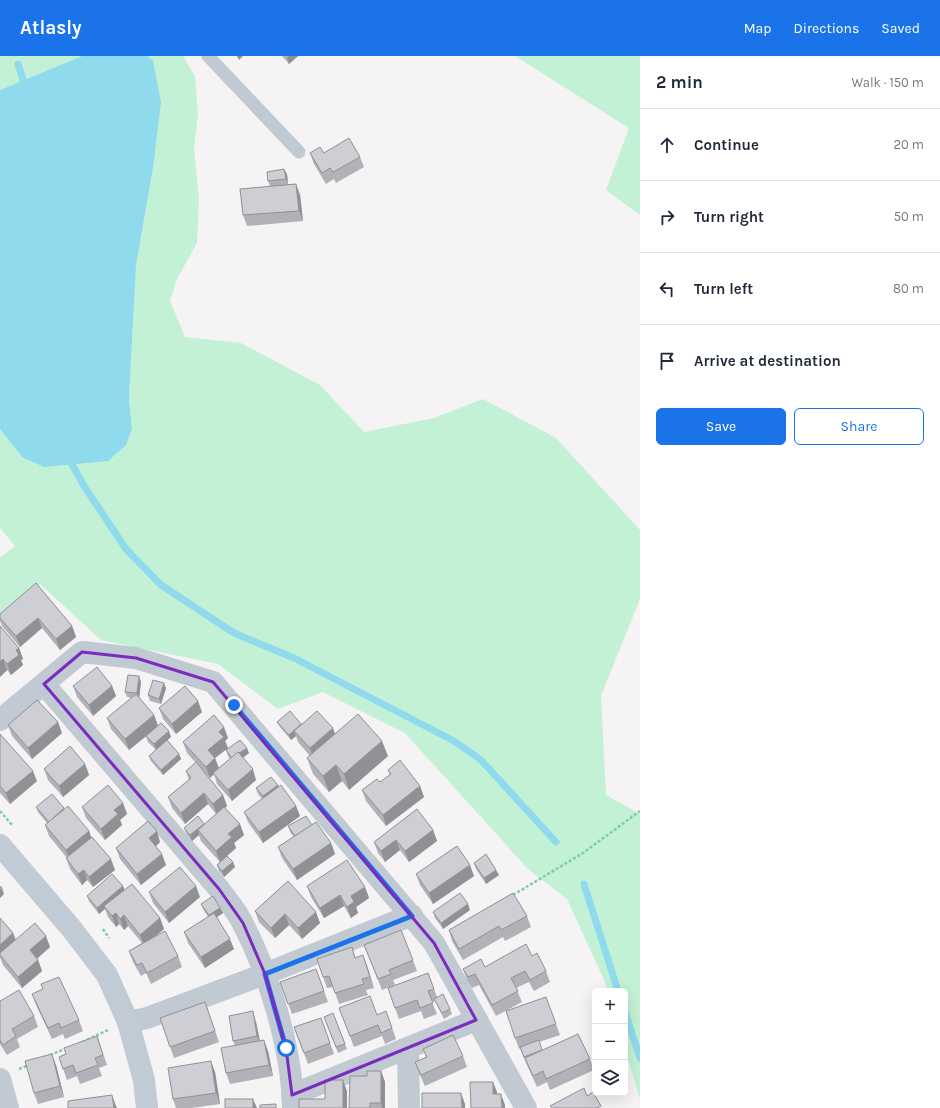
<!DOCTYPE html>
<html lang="en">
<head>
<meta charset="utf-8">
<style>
	:root { --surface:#fff; --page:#f2f2f3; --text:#1f2937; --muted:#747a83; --line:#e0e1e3; --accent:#1a73e8 }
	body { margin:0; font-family:Karla,sans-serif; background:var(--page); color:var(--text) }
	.controls { position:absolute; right:12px; bottom:12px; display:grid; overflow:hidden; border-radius:6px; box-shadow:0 4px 16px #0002 }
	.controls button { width:36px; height:36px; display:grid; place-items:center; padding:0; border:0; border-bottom:1px solid var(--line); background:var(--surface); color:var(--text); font:20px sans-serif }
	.stop { position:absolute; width:12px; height:12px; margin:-9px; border:3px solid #1a73e8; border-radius:50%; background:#fff }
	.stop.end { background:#1a73e8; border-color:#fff; box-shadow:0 1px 4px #0008 }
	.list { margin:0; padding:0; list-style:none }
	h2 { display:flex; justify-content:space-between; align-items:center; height:52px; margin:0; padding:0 16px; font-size:17px }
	h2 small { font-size:13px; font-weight:400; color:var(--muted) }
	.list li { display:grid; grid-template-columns:26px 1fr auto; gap:12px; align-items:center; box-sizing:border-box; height:72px; padding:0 16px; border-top:1px solid var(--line) }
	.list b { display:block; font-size:15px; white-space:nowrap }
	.list em { font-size:13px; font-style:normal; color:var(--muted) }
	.actions { display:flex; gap:8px; padding:12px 16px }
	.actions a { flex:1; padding:9px 0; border:1px solid var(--accent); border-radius:6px; text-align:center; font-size:14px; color:var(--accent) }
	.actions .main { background:var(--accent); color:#fff }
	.icon { flex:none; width:22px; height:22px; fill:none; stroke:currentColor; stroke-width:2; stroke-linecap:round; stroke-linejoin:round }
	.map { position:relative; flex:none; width:640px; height:1052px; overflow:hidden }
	header { display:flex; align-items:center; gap:24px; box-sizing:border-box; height:56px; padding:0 20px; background:var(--accent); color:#fff }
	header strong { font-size:19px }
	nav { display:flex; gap:22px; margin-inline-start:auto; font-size:14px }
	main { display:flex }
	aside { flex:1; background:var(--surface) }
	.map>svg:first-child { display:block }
	.green { fill:#c3f1d5 }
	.water { fill:#90daee }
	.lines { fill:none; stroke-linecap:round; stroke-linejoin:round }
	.stream { stroke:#90daee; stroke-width:7 }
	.path { stroke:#7ad0a6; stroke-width:2.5; stroke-dasharray:3 2; stroke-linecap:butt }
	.lane { stroke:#c1cad2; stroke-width:13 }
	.street { stroke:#c1cad2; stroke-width:22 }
	.secondary { stroke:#c1cbd6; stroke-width:22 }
	.wall { fill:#b0b2b7 }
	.shaded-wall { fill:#909195 }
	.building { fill:#cdcfd5; stroke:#909195 }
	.route { stroke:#1a73e8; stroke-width:5 }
	.marked { fill:none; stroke:#7b2cbf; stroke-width:3; stroke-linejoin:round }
</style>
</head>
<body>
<header>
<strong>Atlasly</strong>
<nav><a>Map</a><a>Directions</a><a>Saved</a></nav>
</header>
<main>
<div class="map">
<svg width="640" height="1052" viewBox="0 0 640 1052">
	<rect width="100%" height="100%" fill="#f5f3f3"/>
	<g class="green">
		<polygon points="0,0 82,0 0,34"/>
		<polygon points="148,0 183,0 195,20 198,57 194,92 199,143 197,187 177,223 170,245 185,281 241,287 320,329 364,376 434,362 483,343 556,382 640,474 640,543 601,640 606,739 640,758 640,1043 625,993 625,935 609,935 567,843 528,813 405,677 323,636 278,653 218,608 101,584 40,528 0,559 0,502 15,490 0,472 0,373 22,401 132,373 129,343 136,210 153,112 153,6"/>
		<polygon points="515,0 640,0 640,159 606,134 629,72"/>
	</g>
	<polygon class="water" points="82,0 148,0 153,5 161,46 153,112 136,210 129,343 132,373 126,389 108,405 44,411 22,401 0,373 0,34"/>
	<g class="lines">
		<g class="stream">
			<polyline points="18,8 26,33"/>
			<polyline points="68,401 84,430 126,493 161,529 234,577 294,602 454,685 481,704 556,786"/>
			<polyline points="584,828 618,935"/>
			<polyline points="625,956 640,1002"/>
		</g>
		<g class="path">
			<polyline points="0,755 13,770"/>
			<polyline points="513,839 583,797 640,755"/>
			<polyline points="103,873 109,882"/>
			<polyline points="78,988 108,974"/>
			<polyline points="50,999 67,992"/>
			<polyline points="19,1013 29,1009"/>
		</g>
		<polyline class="lane" points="208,0 299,96"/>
		<g class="street">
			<path d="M44,628L219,833C227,844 237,855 243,868C270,920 292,994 293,1052"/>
			<polyline points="0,664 82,596 136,602 213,626 434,887 526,1052"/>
			<polyline points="128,966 147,962 265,918 412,859"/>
			<polyline points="408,992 409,1052"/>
			<polyline points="0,1023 8,1052"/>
			<polyline points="292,1039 476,964"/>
		</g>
		<polyline class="secondary" points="0,789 71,872 107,919 128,966 144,1024 147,1052"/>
	</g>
	<g class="wall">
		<polygon points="282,0 298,0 289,8"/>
		<polygon points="310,97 324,97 360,101 364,111 336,127 334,123 326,128 314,108"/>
		<polygon points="287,118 288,128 296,128 300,139 303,165 247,170 243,159 270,130 268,125"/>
		<polygon points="36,527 72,570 76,581 60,594 42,572 20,591 2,570 0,565 0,558"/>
		<polygon points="0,570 19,592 23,603 21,604 23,609 11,619 7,614 0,621"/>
		<polygon points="141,626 139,642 154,659 158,670 171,681 167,684 179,698 181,703 163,719 151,705 149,700 156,694 148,686 146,680 148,679 129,694 111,673 107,662 132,642 127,641 125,636"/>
		<polygon points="73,630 112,630 116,640 93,660 77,641"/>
		<polygon points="166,632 161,648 150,645 148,639"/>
		<polygon points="159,652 202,656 176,678 163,663"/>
		<polygon points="277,666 301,668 335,678 388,700 349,734 342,725 329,736 313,718 307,702 310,700 298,686 296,680 291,684 280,671"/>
		<polygon points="8,669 62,677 32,703 12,680"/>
		<polygon points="0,678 37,725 10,748 0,737"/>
		<polygon points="228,682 225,685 228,692 215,702 219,712 230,703 228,700 226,694 249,697 243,702 256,724 232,745 217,728 214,718 210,722 201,712 223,739 227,750 225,752 244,779 234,787 236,792 227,800 233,806 235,811 224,821 219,815 217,809 220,806 201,785 199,779 192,785 186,777 184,772 204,768 216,758 208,748 185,768 172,752 168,741 189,724 186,715 196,707 187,697 183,686"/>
		<polygon points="85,708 89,719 63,741 48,724 44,713"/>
		<polygon points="388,714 420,730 424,741 386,770 366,745 362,734 380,726 390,719"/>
		<polygon points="278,729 279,731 296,750 300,760 263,787 248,766 244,756 262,743 258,738 256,732"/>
		<polygon points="123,747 127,758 120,764 122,769 105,784 86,762 82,751"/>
		<polygon points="36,751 65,753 89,775 91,782 115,814 93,831 87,824 82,829 70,813 66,802 67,802 49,780 45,769 47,767 38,756"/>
		<polygon points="312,769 331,787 335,798 297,824 282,802 278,791 294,781 290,776 288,770"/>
		<polygon points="433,774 437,785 409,806 400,794 385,806 378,797 374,786"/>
		<polygon points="160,786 156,790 166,809 141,829 120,803 116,792"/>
		<polygon points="474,807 499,819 486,828 476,813"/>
		<polygon points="416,818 474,820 433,848 420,829"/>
		<polygon points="288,825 320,867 302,883 289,869 275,882 259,866 255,855"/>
		<polygon points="123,830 124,834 160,862 164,873 155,881 178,900 182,911 151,928 146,917 141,920 133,906 129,895 142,887 128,870 124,874 119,868 116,871 108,861 105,853 99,858 89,845 87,840"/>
		<polygon points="307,830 365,831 369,842 356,851 358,857 351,862 344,850 324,862 311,841"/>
		<polygon points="149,836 200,841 169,867 153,847"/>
		<polygon points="201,848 220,852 223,857 217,861 234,893 205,912 188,887 184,876 208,861 203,853"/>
		<polygon points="470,854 443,873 435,862 433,856"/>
		<polygon points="527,860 531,871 505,885 503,881 463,904 452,885 449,874"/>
		<polygon points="0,862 13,877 16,884 50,891 37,903 38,904 42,915 22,932 3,909 0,901"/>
		<polygon points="364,889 413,904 417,915 393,924 395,929 382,934"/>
		<polygon points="352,891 355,902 367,910 374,932 366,934 368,939 339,948 333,931 327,932 323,921"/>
		<polygon points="532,900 546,915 550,926 534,935 529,926 516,932 522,946 496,960 479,929 472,932 467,924 463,913 485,911"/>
		<polygon points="316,913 328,946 292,958 280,926"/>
		<polygon points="428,917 437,941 450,953 452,958 444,963 435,945 432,946 437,958 424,963 421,955 399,963 388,932"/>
		<polygon points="41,928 79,964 83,975 65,983 63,978 52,983 36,949 32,938 43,933"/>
		<polygon points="546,941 560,979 539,986 542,994 590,1003 594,1014 550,1034 547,1026 537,1031 526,1007 520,992 519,993 506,955"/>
		<polygon points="0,945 34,960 38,971 17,983 20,991 7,999 0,988"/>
		<polygon points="205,946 219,986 174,1002 160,962"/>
		<polygon points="339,952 377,959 386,955 396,983 385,988 382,980 354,991"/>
		<polygon points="333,957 347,993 338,997 324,961"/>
		<polygon points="321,962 334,998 308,1008 294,971"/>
		<polygon points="256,966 260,985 268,995 273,1020 230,1028 226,1017 235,989 233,985"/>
		<polygon points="97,980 107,1009 99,1012 102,1020 80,1028 77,1020 67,1024 59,1001 66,998"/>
		<polygon points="423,993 463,1000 467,1011 425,1030 419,1017 415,1006 426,1001"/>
		<polygon points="56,1009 64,1041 38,1048 34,1037"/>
		<polygon points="381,1015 385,1026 385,1052 349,1052 367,1020"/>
		<polygon points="215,1016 220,1048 192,1052 176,1052 173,1043"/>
	</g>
	<g class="shaded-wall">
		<polygon points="237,0 243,0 239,4"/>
		<polygon points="289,0 298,0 289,8 287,2"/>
		<polygon points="284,113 287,118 288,128 286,123"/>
		<polygon points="296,128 300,139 303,165 299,155"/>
		<polygon points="38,562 42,572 20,591 16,580"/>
		<polygon points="72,570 76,581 60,594 56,583"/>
		<polygon points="19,592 23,603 21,604 23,609 11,619 7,608 16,594"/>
		<polygon points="3,603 7,614 0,621 0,606"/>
		<polygon points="139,620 141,626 139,643 137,637"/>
		<polygon points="164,627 166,632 161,648 159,643"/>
		<polygon points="112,630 116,640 93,660 89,649"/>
		<polygon points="198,645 202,656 176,678 172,668"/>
		<polygon points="154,659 158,670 129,694 125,683"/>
		<polygon points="58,666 62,677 32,703 28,692"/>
		<polygon points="301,668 294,675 296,680 291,684 289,679"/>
		<polygon points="224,671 228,682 225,685 228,692 215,702 219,713 210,722 206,711 208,694 219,676"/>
		<polygon points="333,672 337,683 314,703 310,692"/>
		<polygon points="169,675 171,681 156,694 154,688"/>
		<polygon points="382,685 388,700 349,734 344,718"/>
		<polygon points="247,692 249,697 234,708 232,702"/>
		<polygon points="179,698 181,703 163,719 161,714"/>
		<polygon points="85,708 89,719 63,741 59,730"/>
		<polygon points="336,709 342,725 329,736 323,720"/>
		<polygon points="253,713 256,724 232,745 228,734"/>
		<polygon points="33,715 37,725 10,748 6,737"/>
		<polygon points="278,729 280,735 265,746 263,740"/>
		<polygon points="420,730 424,741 386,770 383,759"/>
		<polygon points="204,737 208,748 185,768 181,757"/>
		<polygon points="223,739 227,750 217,759 213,748"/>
		<polygon points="123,747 127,758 120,764 122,769 105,784 101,773 114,754"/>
		<polygon points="296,750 300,760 263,787 259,776"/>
		<polygon points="204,768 198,774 199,779 192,785 190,779"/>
		<polygon points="240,768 244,779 234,787 236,792 220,806 216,795 228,778"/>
		<polygon points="433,774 437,785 409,806 405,795"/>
		<polygon points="89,775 93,786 70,805 66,794"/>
		<polygon points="157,775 160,786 153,793 149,782"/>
		<polygon points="396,784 400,794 385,806 381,795"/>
		<polygon points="331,787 335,798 297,824 293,813"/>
		<polygon points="162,798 166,809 141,829 137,818"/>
		<polygon points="111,803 115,814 93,831 89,821"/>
		<polygon points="233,806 235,811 224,821 222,815"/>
		<polygon points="470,809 474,820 433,848 429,837"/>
		<polygon points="84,814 87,824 82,829 78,818"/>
		<polygon points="496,814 499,819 486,828 484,822"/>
		<polygon points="123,830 125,835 104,850 105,853 99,858 97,852"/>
		<polygon points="196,830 200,841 169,867 165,856"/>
		<polygon points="365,831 369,842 356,851 358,857 351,862 347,851 351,840"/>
		<polygon points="2,832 4,838 0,842 0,835"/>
		<polygon points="340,839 344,850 324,862 320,852"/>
		<polygon points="468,848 470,854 443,873 441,867"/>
		<polygon points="220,852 223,857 211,865 209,859"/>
		<polygon points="316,856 320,867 302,883 298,872"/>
		<polygon points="116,857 119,868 116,871 112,860"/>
		<polygon points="285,858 289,869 275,882 271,872"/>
		<polygon points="124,859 128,870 124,874 120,863"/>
		<polygon points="160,862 164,873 144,889 140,879"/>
		<polygon points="13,877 17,888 2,902 0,897 0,889"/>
		<polygon points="46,880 50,891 34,905 30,894"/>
		<polygon points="230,883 234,893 205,912 201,901"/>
		<polygon points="363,899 367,910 374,932 370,921"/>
		<polygon points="38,904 42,915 22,932 18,921"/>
		<polygon points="253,955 256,966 261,991 257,980"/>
		<polygon points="264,984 268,995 273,1020 269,1009"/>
		<polygon points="52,998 56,1009 64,1041 60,1030"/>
		<polygon points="211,1005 215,1016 220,1048 216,1037"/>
		<polygon points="381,1015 385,1026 385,1052 382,1052 381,1047"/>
		<polygon points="343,1024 347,1035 347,1052 343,1052"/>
		<polygon points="493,1026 497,1036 497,1049 493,1038"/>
		<polygon points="461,1037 465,1048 465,1052 462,1052"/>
		<polygon points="501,1038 505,1049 505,1052 502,1052"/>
		<polygon points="112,1039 116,1050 117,1052 114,1052"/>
		<polygon points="253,1043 257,1052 253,1052"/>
	</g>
	<g class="building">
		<polygon points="349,82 360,101 333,116 330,112 322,117 310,97 320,91 324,97"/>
		<polygon points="284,113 286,123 268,125 267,116"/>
		<polygon points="296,128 299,155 243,159 240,133"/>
		<polygon points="36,527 72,570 56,583 38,562 16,580 0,562 0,558"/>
		<polygon points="0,570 19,592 16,594 19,599 7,608 3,603 0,606"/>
		<polygon points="97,611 112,630 89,649 73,630"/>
		<polygon points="128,619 139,620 137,637 125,636"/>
		<polygon points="153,624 164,627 159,643 148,639"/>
		<polygon points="185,630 198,645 172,668 159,652"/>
		<polygon points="136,638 154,659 125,683 107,662"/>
		<polygon points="37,644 58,666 28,692 8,669"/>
		<polygon points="290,655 301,668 289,679 277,666"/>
		<polygon points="317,655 333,672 310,692 294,675"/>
		<polygon points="358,658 382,685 344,718 336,709 323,720 307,702"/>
		<polygon points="214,659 224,671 219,676 224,681 208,694 215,702 206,711 183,686"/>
		<polygon points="161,667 169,675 154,688 146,680"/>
		<polygon points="0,678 33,715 6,737 0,730"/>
		<polygon points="167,684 179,698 161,714 149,700"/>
		<polygon points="240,684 247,692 239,697 238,696 232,702 226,694"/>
		<polygon points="70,690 85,708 59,730 44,713"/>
		<polygon points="238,696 253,713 228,734 213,717"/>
		<polygon points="400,704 420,730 383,759 362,734 377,723 380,726 391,718 388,714"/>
		<polygon points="196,706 223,739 213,748 204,737 181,757 168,741 191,722 186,715"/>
		<polygon points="271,721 278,729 263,740 256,732"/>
		<polygon points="108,729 123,747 114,754 118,758 101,773 82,751"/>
		<polygon points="281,729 296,750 259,776 244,756"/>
		<polygon points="52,738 64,752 49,766 36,751"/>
		<polygon points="68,750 89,775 66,794 45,769"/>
		<polygon points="224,751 240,768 228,778 232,781 216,795 198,774"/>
		<polygon points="417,753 433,774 405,795 396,784 381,795 374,786"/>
		<polygon points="198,760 204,768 190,779 184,772"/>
		<polygon points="306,760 312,769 295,780 288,770"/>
		<polygon points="148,765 157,775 149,782 162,798 137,818 116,792"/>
		<polygon points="316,766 331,787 293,813 278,791"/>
		<polygon points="92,781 111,803 89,821 84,814 78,818 66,802"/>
		<polygon points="457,790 470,809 429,837 416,818"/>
		<polygon points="486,798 496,814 484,822 474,807"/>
		<polygon points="227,800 233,806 222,815 217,809"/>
		<polygon points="347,804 365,831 351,840 354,846 347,851 340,839 320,852 307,830"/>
		<polygon points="180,811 196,830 165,856 149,836"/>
		<polygon points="112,818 123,830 97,852 87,840"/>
		<polygon points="288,825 316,856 298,872 285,858 271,872 255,855"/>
		<polygon points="132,828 160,862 140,879 124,859 120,863 116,857 112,860 104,850"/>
		<polygon points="0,830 2,832 0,835"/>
		<polygon points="460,837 468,848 441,867 433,856"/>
		<polygon points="513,837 527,860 501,874 499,870 459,893 449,874"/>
		<polygon points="213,840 220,852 209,859 201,848"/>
		<polygon points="214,857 230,883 201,901 184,876"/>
		<polygon points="0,862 13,877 0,889"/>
		<polygon points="35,867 46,880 30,894 38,904 18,921 0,899 0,897"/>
		<polygon points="401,874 413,904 389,914 391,918 378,923 364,889"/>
		<polygon points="165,875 178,900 147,917 142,907 137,909 129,895"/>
		<polygon points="526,888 532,900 537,897 546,915 530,924 525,915 511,922 518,935 492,949 475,918 468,921 463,913 481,903 485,911"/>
		<polygon points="352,891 355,902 363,899 370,921 362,923 364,928 335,937 329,920 323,921 317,903"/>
		<polygon points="316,913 324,935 288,948 280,926"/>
		<polygon points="428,917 434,933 428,935 433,947 420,952 417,944 395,952 388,932"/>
		<polygon points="59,921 79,964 61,972 59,967 48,972 32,938 43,933 41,928"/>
		<polygon points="19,934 34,960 12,973 16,980 3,989 0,984 0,945"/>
		<polygon points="443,938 450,953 442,957 434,943"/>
		<polygon points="370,940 377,959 386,955 392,972 381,977 378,969 350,980 339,952"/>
		<polygon points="546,941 556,968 515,982 506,955"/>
		<polygon points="205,946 215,975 170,991 160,962"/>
		<polygon points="253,955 257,980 233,985 229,960"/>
		<polygon points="333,957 345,988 336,991 324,961"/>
		<polygon points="321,962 330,987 304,997 294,971"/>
		<polygon points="578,978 590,1003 546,1023 543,1015 533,1020 525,1002"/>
		<polygon points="453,979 463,1000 421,1019 415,1006 427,1001 423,993"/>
		<polygon points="97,980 103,999 95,1002 98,1009 76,1017 73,1009 63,1013 59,1001 66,998 64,992"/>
		<polygon points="264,984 269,1009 226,1017 221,992"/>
		<polygon points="539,984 542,994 524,1001 520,991"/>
		<polygon points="52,998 60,1030 34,1037 25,1005"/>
		<polygon points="211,1005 216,1037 173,1043 168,1012"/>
		<polygon points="367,1015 381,1015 381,1047 370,1047 370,1052 349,1052 350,1020 367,1020"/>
		<polygon points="325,1024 343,1024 343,1052 299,1052 299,1043 325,1043"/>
		<polygon points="470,1026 493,1026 493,1038 501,1038 502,1052 471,1052"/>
		<polygon points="584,1032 587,1040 593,1036 601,1050 597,1052 552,1052 550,1050"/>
		<polygon points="422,1037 461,1037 462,1052 422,1052"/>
		<polygon points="112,1039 114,1052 68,1052 68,1045"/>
		<rect x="225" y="1043" width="28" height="9"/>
		<polygon points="276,1048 276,1052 260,1052 260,1049"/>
	</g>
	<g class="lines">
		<polyline class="route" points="234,649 412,860 265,918 286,992"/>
	</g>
	<path class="marked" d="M82,596L136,602L213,626L434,887L476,964L292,1039L286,992L265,918L243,867L219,833L44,628Z"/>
</svg>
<div class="controls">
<button>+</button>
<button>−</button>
<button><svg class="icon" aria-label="layers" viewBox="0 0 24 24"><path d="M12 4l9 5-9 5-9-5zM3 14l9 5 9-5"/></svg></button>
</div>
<div class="stop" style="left:286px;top:992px"></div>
<div class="stop end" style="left:234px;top:649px"></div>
</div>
<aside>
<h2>2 min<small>Walk · 150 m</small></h2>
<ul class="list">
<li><svg class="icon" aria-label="ahead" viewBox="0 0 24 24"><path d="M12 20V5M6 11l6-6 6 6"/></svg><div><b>Continue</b></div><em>20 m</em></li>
<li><svg class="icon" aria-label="right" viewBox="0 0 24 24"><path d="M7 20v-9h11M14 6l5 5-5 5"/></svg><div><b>Turn right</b></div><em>50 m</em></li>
<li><svg class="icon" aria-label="left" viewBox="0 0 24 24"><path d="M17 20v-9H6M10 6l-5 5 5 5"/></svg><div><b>Turn left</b></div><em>80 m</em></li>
<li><svg class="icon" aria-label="arrive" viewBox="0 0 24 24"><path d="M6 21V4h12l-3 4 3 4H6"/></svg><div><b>Arrive at destination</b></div></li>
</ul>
<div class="actions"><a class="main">Save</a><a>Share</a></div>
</aside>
</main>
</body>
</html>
